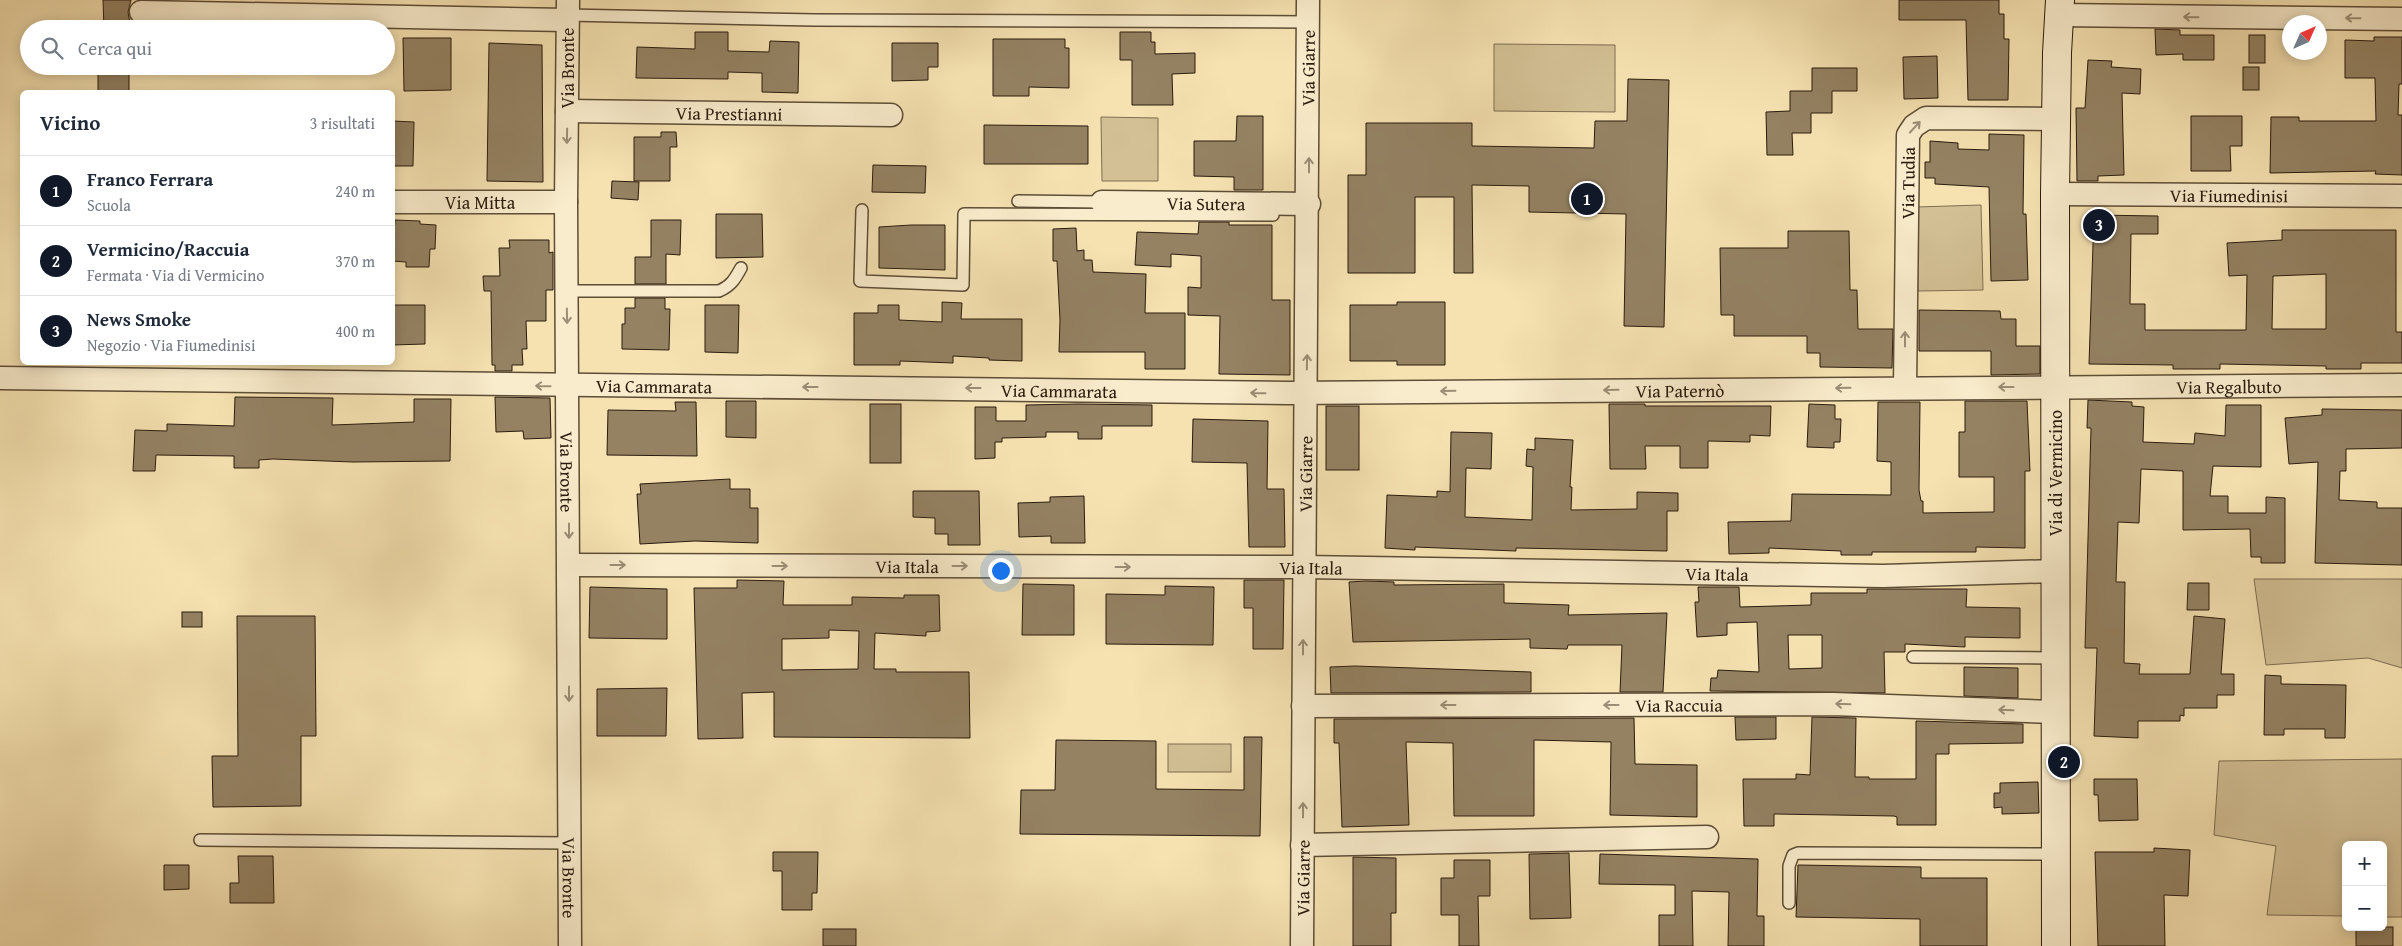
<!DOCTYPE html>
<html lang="it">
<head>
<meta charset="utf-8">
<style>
	:root { --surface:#fff; --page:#f2f2f3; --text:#1f2937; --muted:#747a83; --line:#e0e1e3; --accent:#111827 }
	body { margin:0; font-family:"Gentium Book Plus",serif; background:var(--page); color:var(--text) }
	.controls { position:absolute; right:15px; bottom:15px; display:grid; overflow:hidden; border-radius:8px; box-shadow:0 2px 12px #0003 }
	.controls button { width:45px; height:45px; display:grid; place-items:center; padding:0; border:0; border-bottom:1px solid var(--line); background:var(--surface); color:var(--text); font:25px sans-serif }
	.compass { position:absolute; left:2282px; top:15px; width:45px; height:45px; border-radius:50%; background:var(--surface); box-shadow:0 2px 12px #0003; rotate:45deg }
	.you { position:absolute; left:1000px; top:570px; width:18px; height:18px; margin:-12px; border:4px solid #fff; border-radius:50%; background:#1a73e8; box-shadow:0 0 0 8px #1a73e833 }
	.badge { display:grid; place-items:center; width:32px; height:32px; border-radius:50%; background:var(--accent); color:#fff; font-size:16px; font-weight:700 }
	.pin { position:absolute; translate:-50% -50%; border:2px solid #fff; box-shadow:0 1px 5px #0006 }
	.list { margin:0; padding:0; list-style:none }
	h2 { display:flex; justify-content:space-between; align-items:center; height:65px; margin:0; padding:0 20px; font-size:21px }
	h2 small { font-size:16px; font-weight:400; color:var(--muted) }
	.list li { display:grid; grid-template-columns:32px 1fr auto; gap:15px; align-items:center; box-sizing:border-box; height:70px; padding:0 20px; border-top:1px solid var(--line) }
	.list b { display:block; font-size:19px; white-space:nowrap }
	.list p { margin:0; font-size:16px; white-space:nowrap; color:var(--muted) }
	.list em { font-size:16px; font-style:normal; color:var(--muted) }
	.icon { flex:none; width:28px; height:28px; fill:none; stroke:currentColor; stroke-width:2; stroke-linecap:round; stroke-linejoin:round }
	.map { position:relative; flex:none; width:2402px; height:946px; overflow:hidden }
	.search { position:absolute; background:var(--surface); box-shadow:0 2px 12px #0003; left:20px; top:20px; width:375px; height:55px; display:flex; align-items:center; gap:12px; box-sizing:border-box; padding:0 18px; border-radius:28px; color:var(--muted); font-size:19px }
	.panel { position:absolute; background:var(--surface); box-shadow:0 2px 12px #0003; left:20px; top:90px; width:375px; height:275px; border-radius:8px }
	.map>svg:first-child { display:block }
	.green { fill:#d3c095; stroke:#7e6e52 }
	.building { fill:#948263; stroke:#2a1b0e; fill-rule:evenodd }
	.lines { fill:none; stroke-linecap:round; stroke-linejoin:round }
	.lane-casing { stroke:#5d4d37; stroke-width:14 }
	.street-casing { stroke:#5d4d37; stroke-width:25 }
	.secondary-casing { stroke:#2a1b0e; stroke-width:30 }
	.lane { stroke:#f9eccc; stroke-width:11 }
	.street { stroke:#f9eccc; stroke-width:22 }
	.secondary { stroke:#f9eccc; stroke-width:28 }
	.oneway { stroke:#9c8e76 }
	.labels { text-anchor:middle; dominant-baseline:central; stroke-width:4; stroke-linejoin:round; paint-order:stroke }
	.street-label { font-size:18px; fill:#2a1b0e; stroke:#f9eccc }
</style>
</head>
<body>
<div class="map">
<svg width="2402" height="946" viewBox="0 0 2402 946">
	<rect width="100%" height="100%" fill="#f6e2b1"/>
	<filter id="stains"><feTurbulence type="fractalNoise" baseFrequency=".004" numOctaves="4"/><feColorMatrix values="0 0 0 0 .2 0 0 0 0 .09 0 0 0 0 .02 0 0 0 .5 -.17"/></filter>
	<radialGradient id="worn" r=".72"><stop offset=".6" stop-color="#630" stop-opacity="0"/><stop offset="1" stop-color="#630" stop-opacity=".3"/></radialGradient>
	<g class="green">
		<polygon points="1494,44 1615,45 1615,112 1494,111"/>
		<polygon points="1101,117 1158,118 1158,181 1102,181"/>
		<polygon points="1981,205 1983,290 1918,291 1916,207"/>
		<polygon points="2254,579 2402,579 2402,668 2368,658 2266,665"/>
		<rect x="1168" y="744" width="63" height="28"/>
		<polygon points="2402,759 2402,917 2383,917 2383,845 2346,845 2346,916 2267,915 2276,846 2214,835 2219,761"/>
	</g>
	<g class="building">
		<polygon points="103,0 131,0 128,12 131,29 104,29"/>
		<polygon points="1899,0 1999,0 1999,14 2004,14 2004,39 2009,39 2008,100 1968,100 1966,20 1899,20"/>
		<polygon points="2155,29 2180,30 2180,35 2214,35 2214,60 2183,60 2183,54 2156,55"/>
		<polygon points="695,32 728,32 728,51 769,52 770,41 799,42 798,93 762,92 762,73 728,72 728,79 636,78 637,47 695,49"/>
		<polygon points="1120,32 1151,32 1151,42 1155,42 1155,54 1195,53 1195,73 1172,74 1173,105 1132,105 1132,60 1120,60"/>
		<rect x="2249" y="35" width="16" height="28"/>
		<polygon points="2374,37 2402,37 2402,84 2399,84 2398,115 2402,115 2402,175 2375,174 2376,171 2270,173 2271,117 2299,117 2299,121 2376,121 2375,78 2345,78 2345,40 2374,41"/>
		<polygon points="403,38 451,38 451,90 404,91"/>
		<polygon points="993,39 1065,39 1065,48 1069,48 1069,88 1029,87 1029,96 993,96"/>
		<polygon points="489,43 542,45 543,182 487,181"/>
		<polygon points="892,43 938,43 938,67 928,67 928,80 892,81"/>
		<polygon points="1937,56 1938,98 1904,99 1903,57"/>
		<polygon points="2088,60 2112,61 2111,67 2141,69 2140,94 2122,93 2124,175 2098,176 2098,181 2077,181 2076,108 2085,108"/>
		<rect x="2243" y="67" width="16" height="23"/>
		<polygon points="1812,68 1857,68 1857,91 1832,91 1832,113 1811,113 1811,133 1792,133 1793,155 1767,155 1766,112 1790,111 1790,91 1812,91"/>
		<rect x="98" y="72" width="31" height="20"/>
		<polygon points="1628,79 1669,80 1664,327 1624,326 1626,214 1529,212 1529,186 1472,185 1473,273 1454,273 1454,197 1415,197 1415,273 1348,273 1348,175 1366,175 1366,123 1472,123 1472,146 1594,148 1595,121 1627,121"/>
		<polygon points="1237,116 1263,116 1263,190 1234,190 1234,177 1194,176 1194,141 1236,141"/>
		<polygon points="2191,116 2242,116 2242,146 2230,146 2231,171 2191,171"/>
		<polygon points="392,121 414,122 413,166 392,166"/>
		<polygon points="984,125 1088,126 1088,164 984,164"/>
		<polygon points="661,132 676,132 677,147 670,147 670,181 634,181 634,137 661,137"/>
		<polygon points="1989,134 2024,135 2023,214 2026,214 2028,280 1991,281 1989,187 1935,184 1935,178 1925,178 1925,162 1930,162 1930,141 1958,143 1958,149 1989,150"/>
		<polygon points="873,165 926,166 925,193 872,192"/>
		<polygon points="612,181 639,182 638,200 611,198"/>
		<polygon points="716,214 762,214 763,257 716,258"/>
		<path d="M2094,215L2158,216V234H2131L2130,304H2145V330H2246L2247,275L2229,276L2227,243L2282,240V230H2396V332H2402V363H2361V369H2326V366L2220,364V369H2173V365L2089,364ZM2326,274V329H2272L2273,276Z"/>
		<polygon points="395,220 420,221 420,224 436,225 435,249 430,249 429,267 406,267 406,262 392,261"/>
		<polygon points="651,220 681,220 680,255 666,254 666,284 635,284 635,257 651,257"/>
		<polygon points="1199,222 1229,222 1229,225 1272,225 1272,300 1290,300 1290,375 1219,374 1220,316 1188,315 1188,287 1201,288 1201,256 1171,254 1171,267 1135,265 1137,232 1198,234"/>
		<polygon points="911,225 945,225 945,270 879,268 879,227"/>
		<polygon points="1076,228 1077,251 1084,250 1084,260 1092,260 1093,272 1146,274 1145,313 1185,313 1185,369 1145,369 1145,352 1059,352 1060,320 1057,261 1053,261 1053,229"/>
		<polygon points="1788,231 1849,231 1850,290 1857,290 1858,329 1893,329 1892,368 1820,367 1820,353 1807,353 1807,336 1734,336 1734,315 1721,315 1720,248 1788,248"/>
		<polygon points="509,240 549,240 549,253 553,252 553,290 546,290 546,321 526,321 527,349 522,349 523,365 512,365 512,371 495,371 495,365 492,365 491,291 484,291 483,276 500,276 499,248 510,248"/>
		<polygon points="635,298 665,298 665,309 670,309 669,350 622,349 622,324 625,324 625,308 635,308"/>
		<polygon points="942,302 962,303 961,319 1022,319 1022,361 989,360 989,358 953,356 953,363 900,361 900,365 854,365 854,313 878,313 878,305 899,305 899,320 942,322"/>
		<polygon points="1397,302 1445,302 1445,365 1397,365 1397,361 1350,361 1350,305 1397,305"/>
		<polygon points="392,305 425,305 425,344 392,345"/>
		<polygon points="705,305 739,305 738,353 705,352"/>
		<polygon points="1919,310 2000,311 2001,319 2016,319 2016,346 2040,346 2040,374 1991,375 1991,351 1919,351"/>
		<polygon points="235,397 333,398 332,425 414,422 414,399 451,399 450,461 353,462 273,459 259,460 259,468 234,468 234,456 156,455 155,471 133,471 135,430 167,431 167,424 234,426"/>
		<polygon points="495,397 550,398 551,438 524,439 523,431 496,432"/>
		<polygon points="2088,400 2132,402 2132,406 2144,407 2143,442 2194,444 2195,433 2225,436 2226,405 2261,405 2261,467 2213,466 2210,496 2228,496 2228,513 2266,513 2266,497 2285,498 2285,563 2261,563 2261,557 2251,557 2250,529 2183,530 2183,471 2141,469 2139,523 2118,522 2116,582 2125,582 2124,663 2140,664 2139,674 2190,674 2194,616 2225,619 2221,674 2234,674 2234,695 2217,695 2217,708 2184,708 2184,716 2180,715 2180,721 2138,721 2138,738 2094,736 2097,648 2085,648 2091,428 2087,428"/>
		<polygon points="726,401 756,401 756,438 726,437"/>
		<polygon points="1965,401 2027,401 2030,471 2025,471 2025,548 1976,547 1976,552 1872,552 1872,555 1841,555 1841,551 1769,548 1769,553 1729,554 1728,522 1791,521 1792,494 1891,495 1891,462 1877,461 1878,402 1920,402 1919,490 1921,501 1923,501 1923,513 1994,512 1994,477 1959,477 1959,432 1965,432"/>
		<polygon points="675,402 696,402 697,456 607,455 608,410 676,411"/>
		<rect x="870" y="404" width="31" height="59"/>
		<polygon points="1078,404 1152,405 1152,426 1102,426 1102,439 1078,439 1078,432 1046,432 1046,437 1002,438 1002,442 995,442 995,458 975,459 975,407 996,407 996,421 1026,421 1026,405"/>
		<polygon points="1609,404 1645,404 1645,406 1771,406 1770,436 1750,435 1750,442 1708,441 1708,468 1680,468 1680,446 1645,446 1646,469 1610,469"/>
		<polygon points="1809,404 1835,405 1835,419 1841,419 1840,442 1834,442 1834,448 1807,447"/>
		<rect x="1326" y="406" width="33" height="64"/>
		<polygon points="2322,409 2402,410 2402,448 2346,449 2346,471 2340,471 2339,500 2377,502 2377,508 2402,508 2402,565 2315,563 2318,462 2289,464 2285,418 2322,415"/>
		<polygon points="1193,419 1268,421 1267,489 1284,489 1285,547 1249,547 1247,463 1192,462"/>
		<polygon points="1451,432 1492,433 1491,469 1466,468 1465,517 1532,520 1533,467 1526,466 1527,449 1535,450 1535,438 1573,440 1570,487 1572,487 1571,510 1637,509 1637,492 1678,493 1678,511 1667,511 1667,551 1516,548 1516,551 1415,547 1415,550 1385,548 1387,495 1437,497 1437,491 1450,492"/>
		<polygon points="730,479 730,489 750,489 750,508 758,508 758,543 695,541 640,544 637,494 641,494 640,484"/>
		<polygon points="913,491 979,491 980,545 948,545 948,534 935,534 935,518 913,517"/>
		<polygon points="1084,496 1085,543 1051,543 1051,536 1019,537 1018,503 1050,502 1050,497"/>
		<path d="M737,580L784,581L783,605H852V597L904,598V595H939L940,631L926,632V636L875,633L874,669H896V672H969L970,738L774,737V692L742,693L743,738L698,739L694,588H737ZM829,630L859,631L858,669L782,670V639L829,638Z"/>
		<polygon points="1244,580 1284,580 1283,649 1253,649 1253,608 1244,608"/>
		<polygon points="1366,581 1394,582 1394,585 1504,584 1504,603 1569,605 1568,615 1667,613 1663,692 1620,692 1622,645 1568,645 1567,649 1530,648 1530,639 1353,642 1349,582"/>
		<polygon points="2188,583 2209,583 2209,610 2187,610"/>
		<polygon points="1023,584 1074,585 1074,635 1022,635"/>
		<polygon points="1165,586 1214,587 1213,645 1106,644 1106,594 1165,595"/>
		<polygon points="590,587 667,589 667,639 589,638"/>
		<path d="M1698,587H1739L1740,607L1811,605V593H1867V589H1967L1966,607L2020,608V638L1965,637V647L1905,644V652H1884L1885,693L1710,691L1711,678H1717L1718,670L1759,672L1757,622L1727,623V635L1697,637L1695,602H1699ZM1788,635H1822V668L1789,669Z"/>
		<rect x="182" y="612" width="20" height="15"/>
		<polygon points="237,616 315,616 316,736 301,736 301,806 213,807 212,756 238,756"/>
		<polygon points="1355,666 1531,672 1531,692 1331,693 1330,667"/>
		<polygon points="1964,667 2018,668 2018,698 1964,696"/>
		<polygon points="2265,675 2281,676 2281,684 2346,685 2345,738 2325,738 2325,729 2284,729 2284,735 2264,735"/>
		<polygon points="667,688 666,736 597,736 597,689"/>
		<polygon points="1735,717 1776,717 1776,739 1736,740"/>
		<polygon points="1812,717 1856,718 1855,777 1869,777 1869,779 1916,779 1916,721 2023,724 2023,743 1949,744 1949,754 1936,754 1936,825 1897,825 1897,817 1894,816 1774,814 1774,826 1744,826 1743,779 1796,779 1796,774 1810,775"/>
		<polygon points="1634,718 1635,764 1697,765 1697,817 1610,815 1611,742 1534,740 1534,816 1454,816 1453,743 1406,742 1409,825 1342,827 1339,743 1334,743 1334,719"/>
		<polygon points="1244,737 1262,737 1260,836 1020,834 1021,790 1055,790 1056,740 1156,741 1156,789 1244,790"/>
		<polygon points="2094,779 2137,779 2138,820 2099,821 2098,795 2094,795"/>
		<polygon points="2038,782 2039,813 2002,814 2002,807 1994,808 1994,793 2000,793 2000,783"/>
		<polygon points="2154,848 2190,850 2188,896 2164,895 2165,946 2098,946 2095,852 2154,852"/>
		<polygon points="773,852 818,852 817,893 812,893 812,910 782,910 782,871 773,871"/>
		<polygon points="1569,853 1571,918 1530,919 1529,854"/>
		<polygon points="1600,854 1758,859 1757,916 1764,916 1764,946 1728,946 1729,892 1692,891 1693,946 1659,946 1659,915 1675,915 1675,885 1599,884"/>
		<polygon points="238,856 273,856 274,903 230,903 230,883 239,883"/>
		<polygon points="1353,857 1396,858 1396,913 1391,913 1391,946 1353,946"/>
		<polygon points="1454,860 1490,860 1490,896 1478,896 1479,946 1459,946 1459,915 1441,915 1441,878 1454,878"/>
		<polygon points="164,865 189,865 189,889 164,890"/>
		<polygon points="1798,865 1921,867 1921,878 1987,878 1987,946 1920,946 1920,919 1796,917"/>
		<rect x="2356" y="927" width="37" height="19"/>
		<rect x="823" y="929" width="33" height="17"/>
	</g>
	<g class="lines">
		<g class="lane-casing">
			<g id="lane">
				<polyline points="567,15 815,20 1308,22"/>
				<polyline points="1018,201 1102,202"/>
				<polyline points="862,210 860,281 963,285 964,214 1273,215"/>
				<path d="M567,291H719C731,286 735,279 741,268"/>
				<polyline points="1913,657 2055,658"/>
				<polyline points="200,840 570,843"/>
				<polyline points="1789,903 1789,866 1793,855 1798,853 2055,854"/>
			</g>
		</g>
		<g class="street-casing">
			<g id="street">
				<path id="s1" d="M568,0L566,202L570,946"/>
				<polyline points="141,12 567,20"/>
				<polyline points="2059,15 2402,19"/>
				<path id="s2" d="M567,111L891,115"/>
				<path id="s3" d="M2055,194L2402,196"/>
				<path id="s4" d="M392,202H566"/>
				<path id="s5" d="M1102,202L1309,204"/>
				<path id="s6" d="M0,378L1288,393L2402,385"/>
				<path id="s7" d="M1905,387L1908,135L1914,126L1926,118L2056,119"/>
				<path id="s8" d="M569,565L1304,567L1883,576L2055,571"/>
				<path id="s9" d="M1303,706L1833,704L2054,712"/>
				<polyline points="1302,845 1707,837"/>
				<path id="s10" d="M1302,946L1308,0"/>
			</g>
		</g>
		<g class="secondary-casing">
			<polyline id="secondary" points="2056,946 2055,194 2057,53 2060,0"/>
		</g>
		<use href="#lane" class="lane"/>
		<use href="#street" class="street"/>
		<use href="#secondary" class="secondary"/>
	</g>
	<defs><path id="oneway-shaft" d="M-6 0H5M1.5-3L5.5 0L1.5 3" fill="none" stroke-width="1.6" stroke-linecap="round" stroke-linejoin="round" transform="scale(1.25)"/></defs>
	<g class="oneway">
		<use href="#oneway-shaft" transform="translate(2191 17) rotate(-179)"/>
		<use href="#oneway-shaft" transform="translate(2353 18) rotate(-179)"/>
		<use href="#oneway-shaft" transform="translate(1915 127) rotate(-47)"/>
		<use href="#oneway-shaft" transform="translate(567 136) rotate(91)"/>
		<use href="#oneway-shaft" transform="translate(1309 165) rotate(-90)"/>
		<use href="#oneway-shaft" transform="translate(567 316) rotate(89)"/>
		<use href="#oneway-shaft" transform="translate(1905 339) rotate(-90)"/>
		<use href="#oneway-shaft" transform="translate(1307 362) rotate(-89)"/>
		<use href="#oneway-shaft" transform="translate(543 386) rotate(-179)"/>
		<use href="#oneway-shaft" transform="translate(810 387) rotate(-180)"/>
		<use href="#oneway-shaft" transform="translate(2006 387) rotate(180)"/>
		<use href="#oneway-shaft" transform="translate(973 388) rotate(-180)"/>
		<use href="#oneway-shaft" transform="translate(1843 388) rotate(179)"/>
		<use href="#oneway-shaft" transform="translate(1611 390) rotate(179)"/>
		<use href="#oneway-shaft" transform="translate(1448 391) rotate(179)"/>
		<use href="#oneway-shaft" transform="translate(1258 393) rotate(-179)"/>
		<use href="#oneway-shaft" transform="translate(569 531) rotate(90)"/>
		<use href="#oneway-shaft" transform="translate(618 565)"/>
		<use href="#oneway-shaft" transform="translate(780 566)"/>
		<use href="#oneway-shaft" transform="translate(960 566)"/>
		<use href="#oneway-shaft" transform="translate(1123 567)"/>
		<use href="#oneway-shaft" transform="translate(1303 647) rotate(-90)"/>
		<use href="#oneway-shaft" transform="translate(569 694) rotate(90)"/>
		<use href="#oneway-shaft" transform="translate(1843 704) rotate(-178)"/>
		<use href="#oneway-shaft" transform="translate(1448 705) rotate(180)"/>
		<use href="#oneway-shaft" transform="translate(1611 705) rotate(180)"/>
		<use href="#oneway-shaft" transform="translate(2006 710) rotate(-178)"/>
		<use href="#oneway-shaft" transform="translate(1303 810) rotate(-90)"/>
	</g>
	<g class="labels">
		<g class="street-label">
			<text transform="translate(567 68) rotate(-90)">Via Bronte</text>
			<text stroke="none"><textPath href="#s10" startOffset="878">Via Giarre</textPath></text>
			<text stroke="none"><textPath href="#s2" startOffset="162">Via Prestianni</textPath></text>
			<text stroke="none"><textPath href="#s7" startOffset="204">Via Tudia</textPath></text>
			<text stroke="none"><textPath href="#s3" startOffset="174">Via Fiumedinisi</textPath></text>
			<text stroke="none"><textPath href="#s4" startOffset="88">Via Mitta</textPath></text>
			<text stroke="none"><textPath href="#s5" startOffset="104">Via Sutera</textPath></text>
			<text stroke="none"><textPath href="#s6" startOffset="654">Via Cammarata</textPath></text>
			<text stroke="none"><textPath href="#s6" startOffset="2229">Via Regalbuto</textPath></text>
			<text stroke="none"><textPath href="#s6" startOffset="1059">Via Cammarata</textPath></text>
			<text stroke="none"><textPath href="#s6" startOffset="1680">Via Paternò</textPath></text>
			<text stroke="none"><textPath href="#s1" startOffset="472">Via Bronte</textPath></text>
			<text stroke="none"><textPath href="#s10" startOffset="472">Via Giarre</textPath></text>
			<text transform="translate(2055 473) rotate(-90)">Via di Vermicino</text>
			<text stroke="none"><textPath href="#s8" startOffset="338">Via Itala</textPath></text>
			<text stroke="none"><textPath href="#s8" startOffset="742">Via Itala</textPath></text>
			<text stroke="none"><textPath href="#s8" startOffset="1148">Via Itala</textPath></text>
			<text stroke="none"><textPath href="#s9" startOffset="376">Via Raccuia</textPath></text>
			<text stroke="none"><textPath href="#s1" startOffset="878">Via Bronte</textPath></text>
			<text stroke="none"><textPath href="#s10" startOffset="68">Via Giarre</textPath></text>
		</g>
	</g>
	<rect width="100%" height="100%" filter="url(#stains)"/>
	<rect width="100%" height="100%" fill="url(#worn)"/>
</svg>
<div class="controls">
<button>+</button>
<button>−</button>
</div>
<svg class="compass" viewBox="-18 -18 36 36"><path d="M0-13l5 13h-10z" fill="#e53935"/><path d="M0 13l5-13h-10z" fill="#747a83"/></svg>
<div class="you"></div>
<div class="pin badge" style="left:1587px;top:199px">1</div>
<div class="pin badge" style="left:2064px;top:762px">2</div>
<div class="pin badge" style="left:2099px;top:225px">3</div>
<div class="search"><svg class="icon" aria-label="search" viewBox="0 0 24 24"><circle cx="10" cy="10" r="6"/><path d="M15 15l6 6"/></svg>Cerca qui</div>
<section class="panel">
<h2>Vicino<small>3 risultati</small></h2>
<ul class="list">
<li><span class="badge">1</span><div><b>Franco Ferrara</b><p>Scuola</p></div><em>240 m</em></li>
<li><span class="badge">2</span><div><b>Vermicino/Raccuia</b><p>Fermata · Via di Vermicino</p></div><em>370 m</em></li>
<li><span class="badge">3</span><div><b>News Smoke</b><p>Negozio · Via Fiumedinisi</p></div><em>400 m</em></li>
</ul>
</section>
</div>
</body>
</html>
